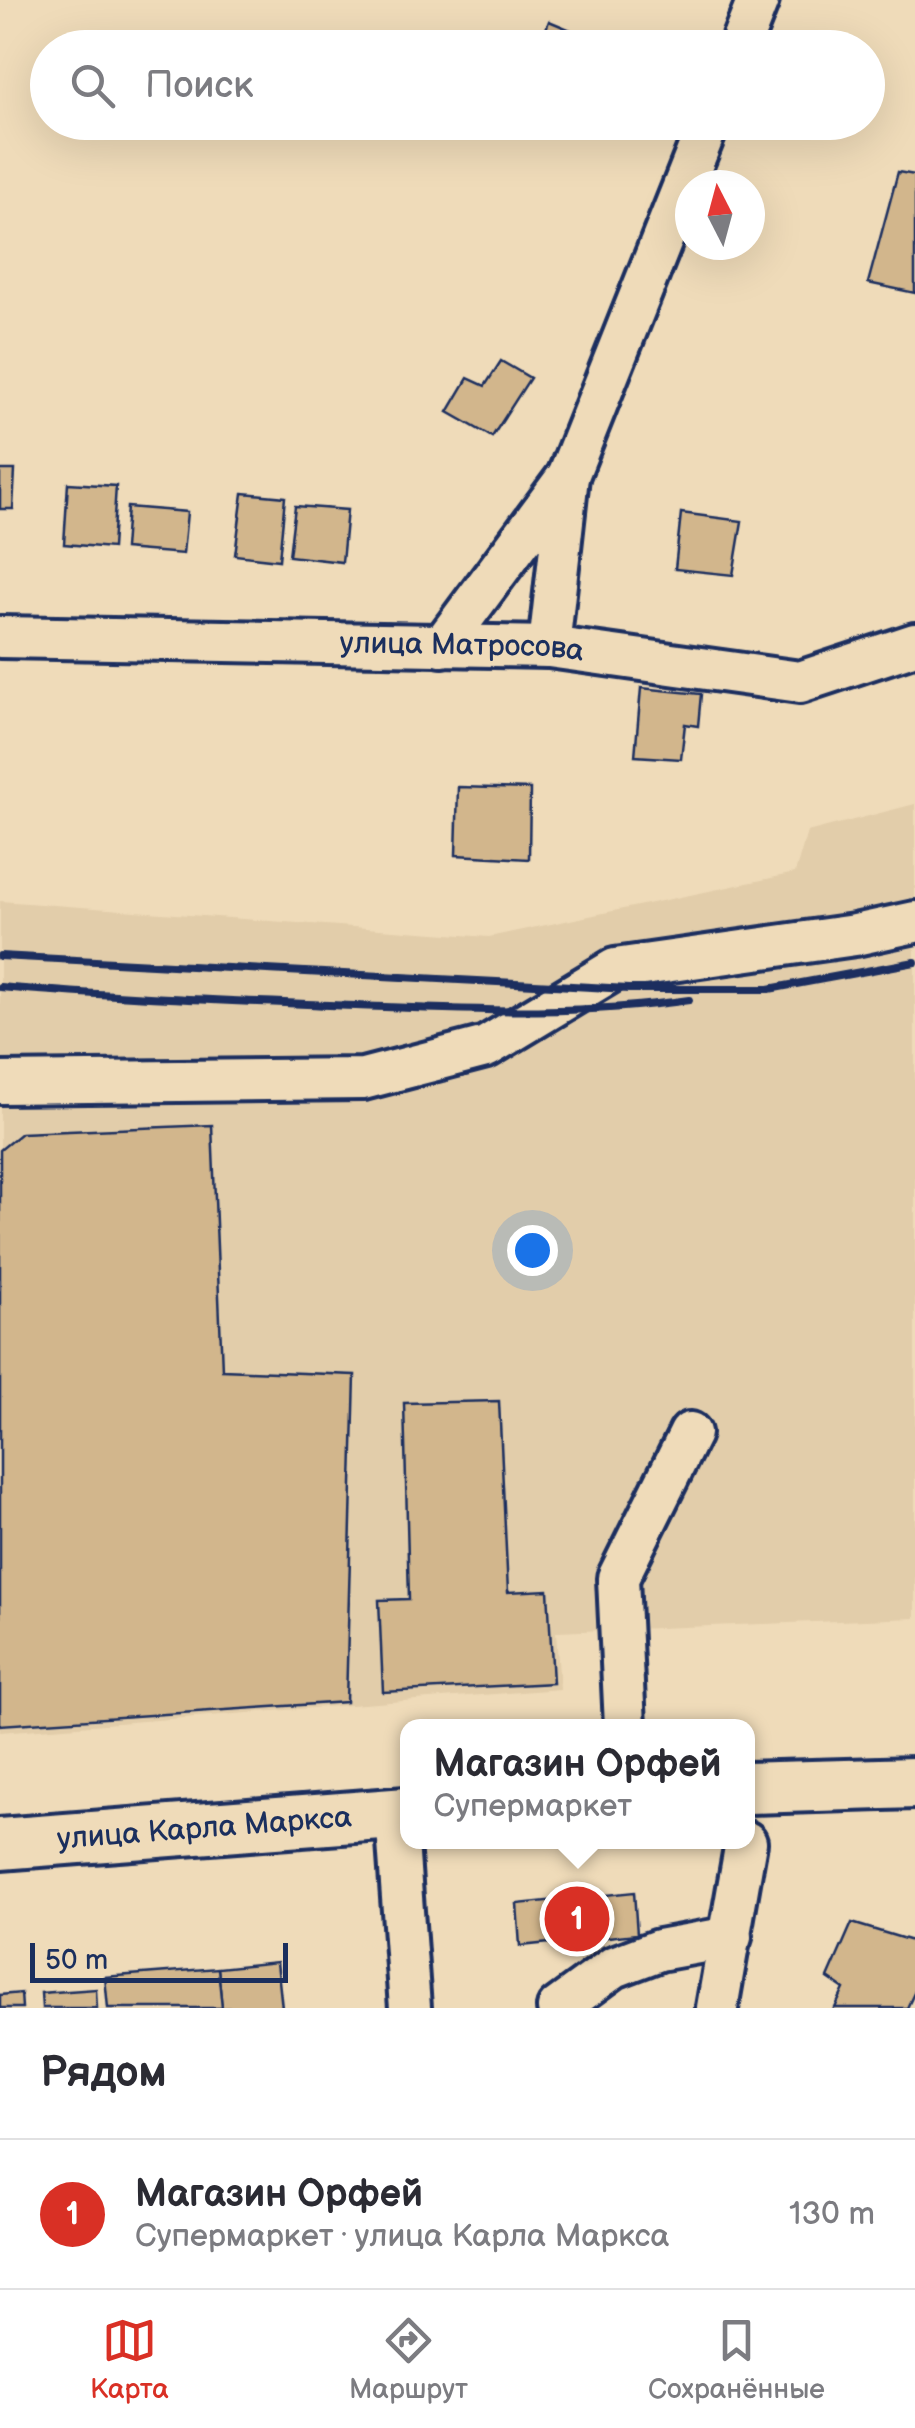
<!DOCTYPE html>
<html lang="ru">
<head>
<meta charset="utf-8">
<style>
	:root { --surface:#fff; --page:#f2f2f3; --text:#2b2b33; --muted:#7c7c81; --line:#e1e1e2; --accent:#d93025 }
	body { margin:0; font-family:"Balsamiq Sans",sans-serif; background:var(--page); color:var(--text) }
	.compass { position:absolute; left:675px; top:170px; width:90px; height:90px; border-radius:50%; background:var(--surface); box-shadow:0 10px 40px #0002; rotate:354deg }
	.scale { position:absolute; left:30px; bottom:25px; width:258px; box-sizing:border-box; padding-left:10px; border:5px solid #1b2f5e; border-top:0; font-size:28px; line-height:35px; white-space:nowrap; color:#1b2f5e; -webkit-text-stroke:8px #efdbb9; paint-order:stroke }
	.you { position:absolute; left:532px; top:1250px; width:35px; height:35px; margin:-25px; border:8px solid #fff; border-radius:50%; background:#1a73e8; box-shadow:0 0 0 15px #1a73e833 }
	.badge { display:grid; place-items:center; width:65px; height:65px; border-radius:50%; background:var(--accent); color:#fff; font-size:32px; font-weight:700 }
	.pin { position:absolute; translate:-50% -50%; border:5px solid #fff; box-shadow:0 2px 10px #0006 }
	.popup { position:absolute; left:400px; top:1719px; width:355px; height:130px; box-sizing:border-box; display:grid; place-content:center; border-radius:20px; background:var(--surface); filter:drop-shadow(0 2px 8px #0005); font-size:32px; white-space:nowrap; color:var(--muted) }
	.popup b { font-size:38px; color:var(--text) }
	.popup::after { content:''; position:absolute; left:50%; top:100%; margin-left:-20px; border:20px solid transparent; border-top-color:var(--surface) }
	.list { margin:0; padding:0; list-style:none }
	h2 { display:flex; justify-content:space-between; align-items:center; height:130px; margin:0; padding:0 40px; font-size:42px }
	h2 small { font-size:32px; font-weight:400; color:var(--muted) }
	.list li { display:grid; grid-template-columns:65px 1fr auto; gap:30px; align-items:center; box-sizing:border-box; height:150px; padding:0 40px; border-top:2px solid var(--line) }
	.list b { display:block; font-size:38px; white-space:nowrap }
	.list p { margin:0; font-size:32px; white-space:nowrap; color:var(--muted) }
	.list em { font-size:32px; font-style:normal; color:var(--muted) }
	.icon { flex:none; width:55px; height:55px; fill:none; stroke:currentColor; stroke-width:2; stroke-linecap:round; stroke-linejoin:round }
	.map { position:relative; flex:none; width:915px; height:2008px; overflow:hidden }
	.search { position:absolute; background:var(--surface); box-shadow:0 10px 40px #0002; left:30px; right:30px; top:30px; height:110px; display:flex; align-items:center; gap:25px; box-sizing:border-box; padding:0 35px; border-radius:55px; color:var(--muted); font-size:38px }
	.sheet { height:280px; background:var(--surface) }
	nav { display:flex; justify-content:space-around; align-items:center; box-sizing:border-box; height:140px; border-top:2px solid var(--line); background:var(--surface); font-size:28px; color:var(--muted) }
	nav a { display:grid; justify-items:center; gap:5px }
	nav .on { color:var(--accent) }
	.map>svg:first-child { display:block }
	.built { fill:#e2cdaa }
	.building { fill:#d2b68c; stroke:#1b2f5e; stroke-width:2.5 }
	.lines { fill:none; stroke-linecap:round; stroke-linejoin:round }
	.minor-casing { stroke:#1b2f5e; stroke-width:48 }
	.major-casing { stroke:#1b2f5e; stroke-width:58 }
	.minor { stroke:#efdbb9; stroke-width:40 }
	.major { stroke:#efdbb9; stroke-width:50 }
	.rail { stroke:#1b2f5e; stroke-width:8 }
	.labels { text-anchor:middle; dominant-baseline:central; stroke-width:9; stroke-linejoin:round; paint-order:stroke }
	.street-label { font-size:30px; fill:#1b2f5e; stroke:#efdbb9 }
</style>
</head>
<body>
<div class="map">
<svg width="915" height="2008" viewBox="0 0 915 2008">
	<rect width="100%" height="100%" fill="#efdbb9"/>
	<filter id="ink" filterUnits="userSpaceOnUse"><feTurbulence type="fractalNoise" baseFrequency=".01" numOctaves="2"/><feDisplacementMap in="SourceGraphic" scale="20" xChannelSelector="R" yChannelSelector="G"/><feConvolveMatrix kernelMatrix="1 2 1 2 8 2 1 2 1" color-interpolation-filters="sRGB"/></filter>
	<g filter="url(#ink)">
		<polygon class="built" points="915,804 915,1618 556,1632 560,1689 0,1732 0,901 489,937 795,873 807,832"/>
		<g class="building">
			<polygon points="549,21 614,48 539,48"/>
			<polygon points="898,172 915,175 915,293 868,283"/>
			<polygon points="501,361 530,378 492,437 448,412 468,378 485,386"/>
			<polygon points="0,470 15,470 13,509 0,509"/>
			<polygon points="68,483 116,486 112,548 64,544"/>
			<polygon points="243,493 285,497 279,560 235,555"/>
			<polygon points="295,506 347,510 342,562 289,556"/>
			<polygon points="127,507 187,512 183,554 124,549"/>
			<polygon points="681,513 742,521 733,575 675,569"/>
			<polygon points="641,688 701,694 698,726 685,724 681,759 635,756"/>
			<polygon points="458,787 530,789 529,859 456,855"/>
			<polygon points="212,1125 222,1370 355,1375 346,1702 0,1725 0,1150 21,1133"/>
			<polygon points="499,1401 508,1592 548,1590 553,1683 383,1692 379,1600 409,1599 404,1403"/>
			<polygon points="634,1892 637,1934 520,1946 517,1904"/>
			<polygon points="852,1923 915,1942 915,1991 907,2008 835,2008 844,1989 828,1978"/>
			<polygon points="277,1962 282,2008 222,2008 218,1968"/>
			<polygon points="218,1968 222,2008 108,2008 105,1977"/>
			<polygon points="96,1989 97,2008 42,2008 41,1993"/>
			<polygon points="21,1993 22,2008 0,2008 0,1995"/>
		</g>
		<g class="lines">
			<g class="minor-casing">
				<g id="minor">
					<polyline points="739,48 758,0"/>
					<polyline points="568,476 709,122"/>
					<path id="s1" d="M0,637L549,647L800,682L915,644"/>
					<polyline points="442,646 568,476 549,647"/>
					<polyline points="0,1083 363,1079 486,1047 615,969 855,935 915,922"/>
					<polyline points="625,1726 618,1578 690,1433"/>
					<polyline points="396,1814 410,2008"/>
					<polyline points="558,2008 614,1967 659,1950 731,1937"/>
					<polyline points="717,2008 746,1842"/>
				</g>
			</g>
			<g class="major-casing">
				<g id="major">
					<polyline points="747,1788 915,1783"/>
					<path id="s2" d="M0,1844L407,1813"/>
				</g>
			</g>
			<use href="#minor" class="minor"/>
			<use href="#major" class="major"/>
			<g class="rail">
				<polyline points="0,956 629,989 769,989 915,962"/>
				<path d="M0,987C119,997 237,1001 356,1006C468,1010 578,1016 689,1000"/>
			</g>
		</g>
	</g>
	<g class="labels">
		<g class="street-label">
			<text stroke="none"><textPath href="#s1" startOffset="462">улица Матросова</textPath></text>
			<text stroke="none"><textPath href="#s2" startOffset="205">улица Карла Маркса</textPath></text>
		</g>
	</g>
</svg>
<svg class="compass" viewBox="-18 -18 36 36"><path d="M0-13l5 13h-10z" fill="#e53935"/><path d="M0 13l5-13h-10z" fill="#7c7c81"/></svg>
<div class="scale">50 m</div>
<div class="you"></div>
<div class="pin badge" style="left:577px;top:1919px">1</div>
<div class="popup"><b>Магазин Орфей</b>Супермаркет</div>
<div class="search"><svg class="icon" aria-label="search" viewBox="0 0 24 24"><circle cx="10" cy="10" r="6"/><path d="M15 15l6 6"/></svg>Поиск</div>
</div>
<section class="sheet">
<h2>Рядом<small></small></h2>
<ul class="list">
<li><span class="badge">1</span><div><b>Магазин Орфей</b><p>Супермаркет · улица Карла Маркса</p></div><em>130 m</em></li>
</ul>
</section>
<nav>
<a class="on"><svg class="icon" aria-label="map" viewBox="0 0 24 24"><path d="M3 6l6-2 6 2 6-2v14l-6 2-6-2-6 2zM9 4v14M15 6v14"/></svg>Карта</a>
<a><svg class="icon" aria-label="directions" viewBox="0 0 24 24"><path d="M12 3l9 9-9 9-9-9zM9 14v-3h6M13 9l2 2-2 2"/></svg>Маршрут</a>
<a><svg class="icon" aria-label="saved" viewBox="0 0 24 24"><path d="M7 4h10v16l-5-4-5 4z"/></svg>Сохранённые</a>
</nav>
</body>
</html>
